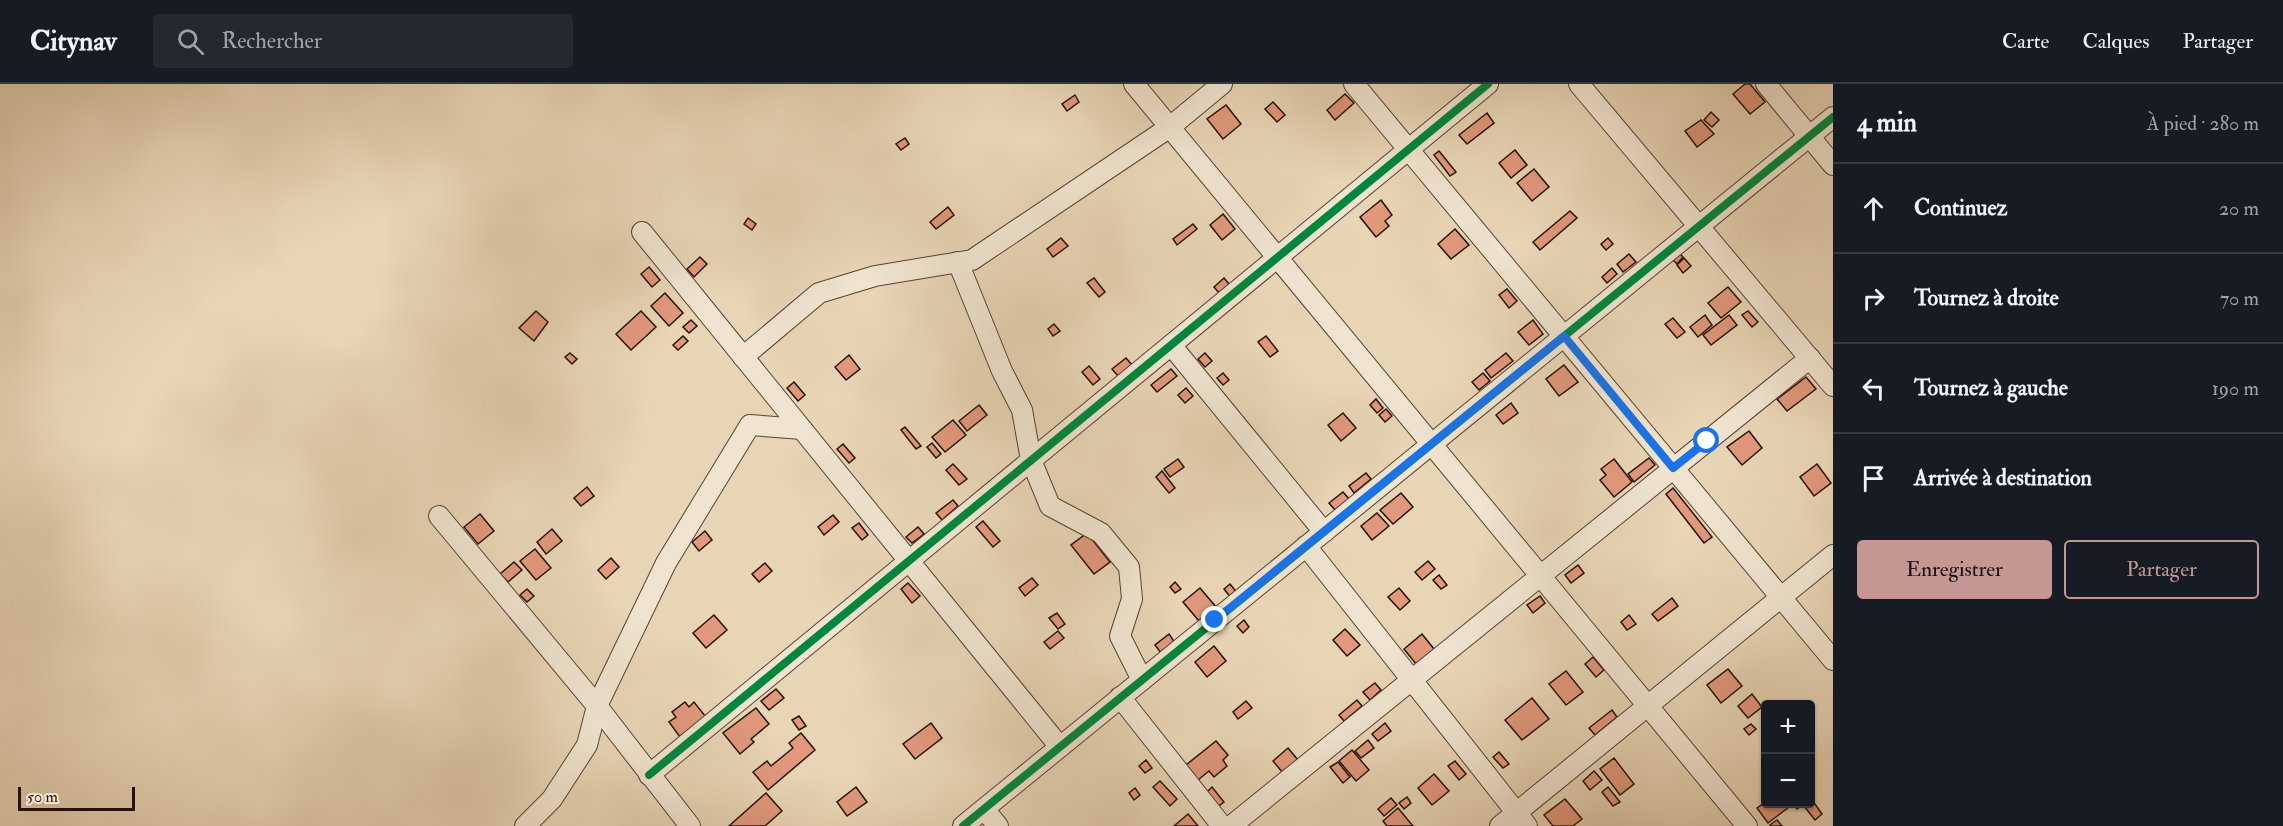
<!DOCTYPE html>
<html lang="fr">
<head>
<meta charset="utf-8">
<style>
	:root { --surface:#171b24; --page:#242831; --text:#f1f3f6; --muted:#9ea1a6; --line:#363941; --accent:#c59692 }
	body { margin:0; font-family:"IM FELL Double Pica",serif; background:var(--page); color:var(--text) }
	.controls { position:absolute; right:18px; bottom:18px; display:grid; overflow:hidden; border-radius:6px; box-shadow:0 2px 4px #0004 }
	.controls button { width:54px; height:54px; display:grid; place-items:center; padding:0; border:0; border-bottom:2px solid var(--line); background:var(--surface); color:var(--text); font:30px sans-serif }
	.scale { position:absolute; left:18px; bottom:15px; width:117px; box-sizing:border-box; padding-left:6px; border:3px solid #271108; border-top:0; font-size:16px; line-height:21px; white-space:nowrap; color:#271108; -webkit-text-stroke:4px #f0e4d0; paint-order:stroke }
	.stop { position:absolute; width:18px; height:18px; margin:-14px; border:4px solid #1a73e8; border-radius:50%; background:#fff }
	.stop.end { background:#1a73e8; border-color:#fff; box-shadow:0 2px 6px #0008 }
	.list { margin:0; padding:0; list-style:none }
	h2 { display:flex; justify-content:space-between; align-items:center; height:78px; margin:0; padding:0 24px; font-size:26px }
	h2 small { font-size:20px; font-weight:400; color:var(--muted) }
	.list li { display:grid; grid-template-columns:39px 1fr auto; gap:18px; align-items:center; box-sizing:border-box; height:90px; padding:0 24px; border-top:2px solid var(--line) }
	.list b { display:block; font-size:22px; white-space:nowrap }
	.list em { font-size:20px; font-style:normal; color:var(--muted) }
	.actions { display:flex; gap:12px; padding:18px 24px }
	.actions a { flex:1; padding:14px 0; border:2px solid var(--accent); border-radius:6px; text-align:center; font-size:21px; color:var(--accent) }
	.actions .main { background:var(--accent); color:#111 }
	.icon { flex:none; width:33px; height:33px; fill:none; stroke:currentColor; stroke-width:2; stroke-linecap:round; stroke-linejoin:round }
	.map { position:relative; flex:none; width:1833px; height:742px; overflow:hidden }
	header { display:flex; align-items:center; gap:36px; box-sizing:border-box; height:84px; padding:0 30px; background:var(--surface); border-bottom:2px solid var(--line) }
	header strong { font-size:28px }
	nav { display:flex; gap:33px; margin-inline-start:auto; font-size:21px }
	.search { width:420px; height:54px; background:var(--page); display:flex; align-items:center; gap:15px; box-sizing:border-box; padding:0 21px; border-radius:6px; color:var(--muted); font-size:22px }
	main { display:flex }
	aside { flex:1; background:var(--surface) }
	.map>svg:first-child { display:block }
	.building { fill:#e1987c; stroke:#271108; stroke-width:1.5 }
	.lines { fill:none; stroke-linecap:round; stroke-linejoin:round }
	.street-casing { stroke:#574234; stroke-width:22 }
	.street { stroke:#f0e4d0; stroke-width:20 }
	.cycleway-casing { stroke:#f0e4d0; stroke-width:11 }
	.cycleway { stroke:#00873e; stroke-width:8 }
	.route { stroke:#1a73e8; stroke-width:8 }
</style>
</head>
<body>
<header>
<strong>Citynav</strong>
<div class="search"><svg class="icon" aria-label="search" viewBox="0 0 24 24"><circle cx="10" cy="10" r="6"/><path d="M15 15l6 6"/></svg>Rechercher</div>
<nav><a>Carte</a><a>Calques</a><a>Partager</a></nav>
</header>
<main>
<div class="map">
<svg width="1833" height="742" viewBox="0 0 1833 742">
	<rect width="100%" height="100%" fill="#e8d5b6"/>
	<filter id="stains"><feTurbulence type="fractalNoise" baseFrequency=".00333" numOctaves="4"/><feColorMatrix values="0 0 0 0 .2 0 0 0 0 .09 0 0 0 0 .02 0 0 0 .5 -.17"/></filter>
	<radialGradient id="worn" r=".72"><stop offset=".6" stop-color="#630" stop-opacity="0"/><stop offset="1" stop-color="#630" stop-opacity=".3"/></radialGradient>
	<g class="building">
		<polygon points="1745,0 1750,0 1765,18 1750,30 1733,10"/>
		<polygon points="1345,10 1354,19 1335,36 1327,26"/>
		<polygon points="1075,11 1079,18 1067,27 1062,20"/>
		<polygon points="1273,18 1285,31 1277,38 1265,25"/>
		<polygon points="1226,21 1241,40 1223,55 1207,35"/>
		<polygon points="1711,28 1719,36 1712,43 1704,36"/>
		<polygon points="1487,29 1494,39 1467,60 1459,51"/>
		<polygon points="1701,36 1714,50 1697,63 1685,47"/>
		<polygon points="905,54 909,60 901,66 896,60"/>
		<polygon points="1515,66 1527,81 1511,94 1499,79"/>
		<polygon points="1439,67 1456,88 1450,92 1434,71"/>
		<polygon points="1534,85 1549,103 1532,117 1517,99"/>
		<polygon points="1381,116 1392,131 1385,137 1389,142 1376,153 1360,133"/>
		<polygon points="948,123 954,131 936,145 930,138"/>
		<polygon points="1570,127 1577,134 1540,166 1533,158"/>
		<polygon points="1223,130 1235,145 1222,156 1210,141"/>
		<polygon points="748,134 756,140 752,146 744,140"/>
		<polygon points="1193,140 1197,145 1177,161 1173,155"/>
		<polygon points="1455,145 1469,161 1451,175 1438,160"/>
		<polygon points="1061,154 1068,162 1053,173 1047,165"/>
		<polygon points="1608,154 1613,160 1606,166 1601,160"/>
		<polygon points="1679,169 1683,173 1677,180 1672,175"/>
		<polygon points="1629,170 1636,178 1623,188 1617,180"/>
		<polygon points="700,173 707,180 694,193 687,185"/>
		<polygon points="1684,174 1691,182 1683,189 1677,181"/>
		<polygon points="649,183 660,196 652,203 641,190"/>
		<polygon points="1612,184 1617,190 1607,199 1602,193"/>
		<polygon points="1094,194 1105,208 1099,213 1087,199"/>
		<polygon points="1224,194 1229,200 1219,209 1214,203"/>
		<polygon points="1728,203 1741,218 1721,234 1708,219"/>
		<polygon points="1507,205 1517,217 1509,224 1499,211"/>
		<polygon points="665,209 683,229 669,242 651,222"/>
		<polygon points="536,227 548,238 534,257 519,244"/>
		<polygon points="641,227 656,243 631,266 616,250"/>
		<polygon points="1748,227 1758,238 1752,243 1742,231"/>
		<polygon points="1705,231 1712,241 1698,253 1690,243"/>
		<polygon points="1729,231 1737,241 1711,261 1703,251"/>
		<polygon points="1673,234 1685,248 1677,254 1665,240"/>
		<polygon points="691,236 697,242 689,249 683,243"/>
		<polygon points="1533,236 1543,250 1529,261 1518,248"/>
		<polygon points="1054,240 1060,247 1053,252 1048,245"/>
		<polygon points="683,252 688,257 678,266 673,261"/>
		<polygon points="1266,252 1278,267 1270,273 1258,258"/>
		<polygon points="570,269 577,275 572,280 565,273"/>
		<polygon points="1205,269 1212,277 1205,283 1198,275"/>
		<polygon points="1506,269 1513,277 1491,294 1485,286"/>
		<polygon points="849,271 860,285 846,296 835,283"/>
		<polygon points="1126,274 1132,281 1118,292 1112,285"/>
		<polygon points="1564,281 1578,298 1559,312 1546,295"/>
		<polygon points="1089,282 1100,295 1093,301 1082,288"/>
		<polygon points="1171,285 1177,292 1157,308 1151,301"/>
		<polygon points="1223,289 1229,296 1223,301 1217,294"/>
		<polygon points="1483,289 1490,297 1479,306 1472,298"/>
		<polygon points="1806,293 1816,305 1787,327 1777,315"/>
		<polygon points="794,298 805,311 798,317 787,304"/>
		<polygon points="1186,304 1193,312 1185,319 1178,311"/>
		<polygon points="1376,315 1383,324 1377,329 1370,321"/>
		<polygon points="1511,319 1518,329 1503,340 1496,331"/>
		<polygon points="979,321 987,331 967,347 959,337"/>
		<polygon points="1386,325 1392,332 1385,338 1379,331"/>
		<polygon points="1343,329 1356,344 1341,357 1328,341"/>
		<polygon points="953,336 966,351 945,368 932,353"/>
		<polygon points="905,343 921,362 916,365 901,346"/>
		<polygon points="1749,347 1762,364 1742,381 1727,363"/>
		<polygon points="932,359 941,370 936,374 927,363"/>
		<polygon points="843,360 855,374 849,379 837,365"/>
		<polygon points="1649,374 1655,381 1634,398 1628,390"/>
		<polygon points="1178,375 1184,383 1170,393 1164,385"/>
		<polygon points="1614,375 1632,398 1614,413 1600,396 1606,391 1601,385"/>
		<polygon points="953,380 967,395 959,401 946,386"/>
		<polygon points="1817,380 1831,399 1814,412 1800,393"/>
		<polygon points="1162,387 1175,404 1169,409 1156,393"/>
		<polygon points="1366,389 1371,395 1354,409 1349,402"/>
		<polygon points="587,403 594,412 581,422 574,414"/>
		<polygon points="1673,404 1712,453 1704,459 1666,410"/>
		<polygon points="1343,408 1350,416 1336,427 1329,419"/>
		<polygon points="1401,409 1413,423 1393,440 1380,426"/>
		<polygon points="953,416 958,422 942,436 936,429"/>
		<polygon points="1377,429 1389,442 1372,456 1361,442"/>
		<polygon points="480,430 494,447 478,460 464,443"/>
		<polygon points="833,431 839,438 824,451 818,443"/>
		<polygon points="983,437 1000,457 993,463 976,443"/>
		<polygon points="859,439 868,451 862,456 852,444"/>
		<polygon points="918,443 924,450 912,459 906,453"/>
		<polygon points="552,445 562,457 546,470 537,458"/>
		<polygon points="705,447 712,456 699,467 692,458"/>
		<polygon points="1087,449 1110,478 1094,490 1071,461"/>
		<polygon points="535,465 551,484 536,496 520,477"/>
		<polygon points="611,474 619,483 606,495 598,486"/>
		<polygon points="1428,477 1435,485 1422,496 1415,488"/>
		<polygon points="514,478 522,486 508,498 500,490"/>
		<polygon points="765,479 772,487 759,498 752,490"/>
		<polygon points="1578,481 1584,489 1571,499 1565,491"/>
		<polygon points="1439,491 1447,501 1441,505 1433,496"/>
		<polygon points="1032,494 1038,501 1025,512 1019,504"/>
		<polygon points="1175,498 1181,505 1175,509 1170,503"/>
		<polygon points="908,499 920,512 912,519 901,505"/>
		<polygon points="1230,500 1238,510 1232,515 1224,505"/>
		<polygon points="1200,504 1216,523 1199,537 1183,518"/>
		<polygon points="1399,504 1410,517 1400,526 1388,513"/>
		<polygon points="527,505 534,512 527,518 520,511"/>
		<polygon points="1540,512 1545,519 1533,529 1527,521"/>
		<polygon points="1672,514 1678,522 1658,537 1652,530"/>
		<polygon points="1057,529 1065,540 1058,545 1049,534"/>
		<polygon points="714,531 727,546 706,564 693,549"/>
		<polygon points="1629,531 1636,540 1627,546 1621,538"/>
		<polygon points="1244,536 1249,543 1243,549 1237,542"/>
		<polygon points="1345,545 1360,561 1347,572 1333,556"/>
		<polygon points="1058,547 1064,554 1050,565 1044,558"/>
		<polygon points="1169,550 1175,559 1161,569 1155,561"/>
		<polygon points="1422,550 1434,565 1416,580 1404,565"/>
		<polygon points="1214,562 1226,577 1207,593 1195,578"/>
		<polygon points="1593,573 1604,586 1596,593 1585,580"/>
		<polygon points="1728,585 1742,602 1721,619 1707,601"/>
		<polygon points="1566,587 1583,608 1566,621 1549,600"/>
		<polygon points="1375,599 1381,606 1370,616 1363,608"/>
		<polygon points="776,605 784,614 769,626 761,617"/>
		<polygon points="1752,610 1762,623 1748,634 1738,622"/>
		<polygon points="1532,614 1549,635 1522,656 1505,636"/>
		<polygon points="1357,616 1362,622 1344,637 1339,631"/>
		<polygon points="1246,617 1252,624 1238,635 1233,628"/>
		<polygon points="685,618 689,623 694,618 706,633 680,653 669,638 676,633 672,628"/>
		<polygon points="756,624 769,640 751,655 754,658 740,670 723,649"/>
		<polygon points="1612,626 1617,633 1595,651 1589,644"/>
		<polygon points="799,632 806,642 799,646 792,636"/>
		<polygon points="931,639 942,654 915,675 903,660"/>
		<polygon points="1385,639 1391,647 1378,657 1372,650"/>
		<polygon points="1751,640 1756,645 1749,651 1744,645"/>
		<polygon points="801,649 815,666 768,706 753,688 767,677 771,682 793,664 789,659"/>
		<polygon points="1368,656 1374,664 1361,674 1355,667"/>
		<polygon points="1216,657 1228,671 1223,676 1227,682 1214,693 1209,687 1198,696 1186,681"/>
		<polygon points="1288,664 1298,676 1283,689 1273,677"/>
		<polygon points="1352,666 1369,686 1356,697 1339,677"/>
		<polygon points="1499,668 1509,680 1503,684 1493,673"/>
		<polygon points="1614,674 1634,700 1620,711 1600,685"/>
		<polygon points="1146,676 1152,684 1145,689 1139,682"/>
		<polygon points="1455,677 1466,690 1459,696 1448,682"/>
		<polygon points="1338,678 1350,693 1343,699 1330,683"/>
		<polygon points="1594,687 1602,696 1590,706 1583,697"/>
		<polygon points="1434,690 1449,707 1432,721 1418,704"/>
		<polygon points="1160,697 1177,715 1170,722 1153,703"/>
		<polygon points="856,703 867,718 847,732 837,718"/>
		<polygon points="1212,703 1224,718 1216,724 1204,711"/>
		<polygon points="1608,703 1620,718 1613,722 1602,708"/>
		<polygon points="1135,704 1140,711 1134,716 1129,709"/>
		<polygon points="766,709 782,727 765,742 729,742"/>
		<polygon points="1407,713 1411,719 1404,725 1399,719"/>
		<polygon points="1391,714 1397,721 1384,732 1378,725"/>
		<polygon points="1565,715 1582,735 1573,742 1553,742 1544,731"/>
		<polygon points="1812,716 1822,730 1815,736 1804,722 1810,720"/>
		<polygon points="1766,718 1766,720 1803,720 1797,725 1793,720 1768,739 1757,724"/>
		<polygon points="1398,724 1413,742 1387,742 1383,737"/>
		<polygon points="1188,730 1198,742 1174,742"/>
		<polygon points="1777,736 1782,742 1771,742 1770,741"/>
	</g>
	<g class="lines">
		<g class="street-casing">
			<g id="street">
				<polyline points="1134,0 1747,742"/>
				<polyline points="1354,0 1833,576"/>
				<polyline points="1579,0 1833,302"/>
				<polyline points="1766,0 1833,81"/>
				<polyline points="642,148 1060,663"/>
				<polyline points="958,178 1002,287 1022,326 1031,376 1050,422 1101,449 1129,483 1132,515 1120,552 1142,596"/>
				<polyline points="1171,261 1324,448"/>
				<polyline points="743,273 819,209 875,192 972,176 1170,43 1222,0"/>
				<polyline points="439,432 597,622 690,742"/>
				<polyline points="1306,462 1527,742"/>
				<polyline points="1120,613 1222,742"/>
				<polyline points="649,691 1488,0"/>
				<polyline points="984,725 998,742"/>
				<polyline points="525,742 552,715 587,661 597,622 666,479 750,341 802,345"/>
				<polyline points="963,742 1833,33"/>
				<polyline points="1231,742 1810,274"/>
				<polyline points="1500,742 1833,471"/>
			</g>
		</g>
		<use href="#street" class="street"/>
		<g class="cycleway-casing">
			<g id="cycleway">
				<polyline points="649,691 1488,0"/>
				<polyline points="963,742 1833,33"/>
			</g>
		</g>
		<use href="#cycleway" class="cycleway"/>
	</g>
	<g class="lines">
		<polyline class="route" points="1215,536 1564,252 1673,384 1707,357"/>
	</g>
	<rect width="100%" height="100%" filter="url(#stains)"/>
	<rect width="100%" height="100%" fill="url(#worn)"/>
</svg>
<div class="controls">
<button>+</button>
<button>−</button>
</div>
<div class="scale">50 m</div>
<div class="stop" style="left:1707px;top:357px"></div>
<div class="stop end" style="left:1215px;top:536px"></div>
</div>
<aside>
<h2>4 min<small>À pied · 280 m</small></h2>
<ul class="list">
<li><svg class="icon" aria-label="ahead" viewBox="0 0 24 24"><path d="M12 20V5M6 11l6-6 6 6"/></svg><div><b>Continuez</b></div><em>20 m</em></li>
<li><svg class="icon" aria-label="right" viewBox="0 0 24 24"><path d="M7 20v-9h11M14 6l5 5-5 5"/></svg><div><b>Tournez à droite</b></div><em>70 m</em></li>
<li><svg class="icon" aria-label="left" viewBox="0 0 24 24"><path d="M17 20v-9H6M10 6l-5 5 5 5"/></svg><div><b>Tournez à gauche</b></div><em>190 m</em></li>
<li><svg class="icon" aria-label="arrive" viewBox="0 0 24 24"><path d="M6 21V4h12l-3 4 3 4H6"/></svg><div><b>Arrivée à destination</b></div></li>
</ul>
<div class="actions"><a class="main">Enregistrer</a><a>Partager</a></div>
</aside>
</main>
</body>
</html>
